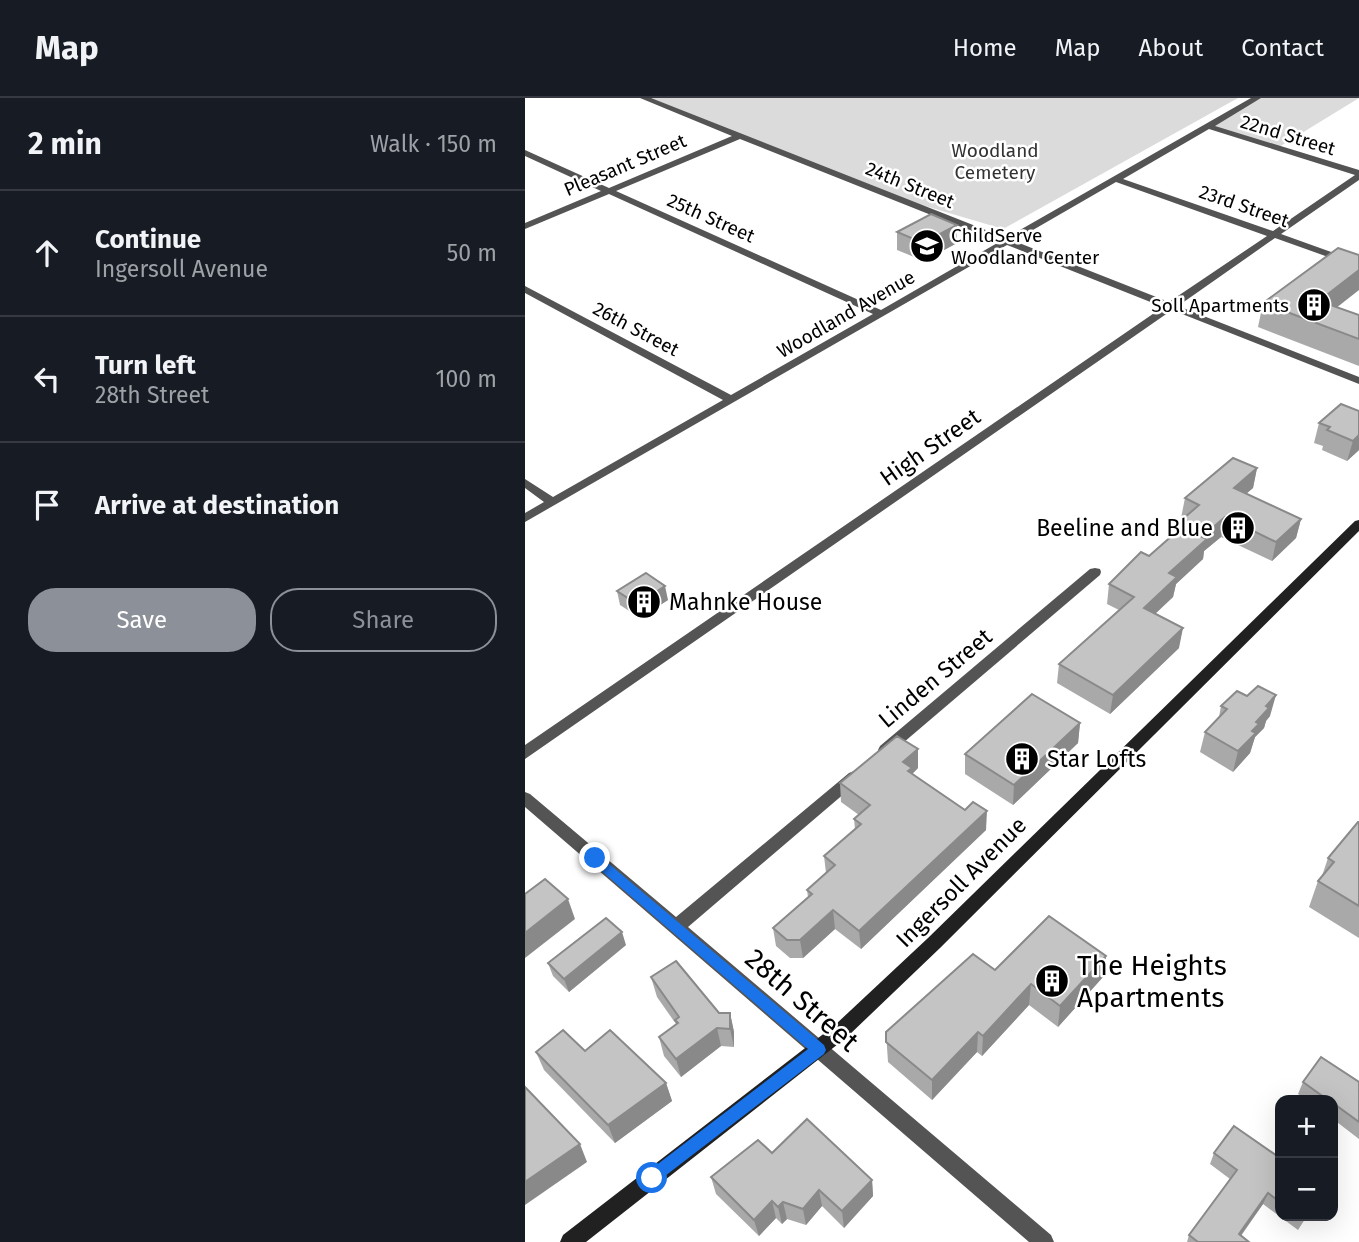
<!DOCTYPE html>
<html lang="en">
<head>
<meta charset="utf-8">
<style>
	:root { --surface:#171b24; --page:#20242c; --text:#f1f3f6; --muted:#9ea1a6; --line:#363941; --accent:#8c9099 }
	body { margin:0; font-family:"Fira Sans",sans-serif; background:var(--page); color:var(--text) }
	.controls { position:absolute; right:21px; bottom:21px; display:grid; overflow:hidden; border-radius:14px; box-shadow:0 7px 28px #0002 }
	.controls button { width:63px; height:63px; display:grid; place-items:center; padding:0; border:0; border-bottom:2px solid var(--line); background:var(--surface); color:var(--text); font:35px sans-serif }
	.stop { position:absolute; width:21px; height:21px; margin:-16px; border:5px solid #1a73e8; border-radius:50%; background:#fff }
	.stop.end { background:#1a73e8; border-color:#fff; box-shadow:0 2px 7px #0008 }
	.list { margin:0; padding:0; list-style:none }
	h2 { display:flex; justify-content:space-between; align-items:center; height:91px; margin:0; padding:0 28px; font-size:30px }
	h2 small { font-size:23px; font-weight:400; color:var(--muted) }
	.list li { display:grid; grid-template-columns:46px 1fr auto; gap:21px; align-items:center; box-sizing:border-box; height:126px; padding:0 28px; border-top:2px solid var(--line) }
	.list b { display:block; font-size:26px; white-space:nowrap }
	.list p { margin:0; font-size:23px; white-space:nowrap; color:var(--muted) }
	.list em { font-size:23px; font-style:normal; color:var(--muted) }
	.actions { display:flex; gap:14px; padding:21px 28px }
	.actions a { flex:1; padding:16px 0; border:2px solid var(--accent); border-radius:28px; text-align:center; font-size:24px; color:var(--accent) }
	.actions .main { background:var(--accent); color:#fff }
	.icon { flex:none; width:38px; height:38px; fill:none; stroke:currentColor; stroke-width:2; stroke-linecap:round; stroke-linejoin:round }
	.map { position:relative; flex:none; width:834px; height:1144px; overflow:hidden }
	header { display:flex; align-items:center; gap:42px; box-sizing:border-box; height:98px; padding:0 35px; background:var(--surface); border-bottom:2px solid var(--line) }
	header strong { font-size:33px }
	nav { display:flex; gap:38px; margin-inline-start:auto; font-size:24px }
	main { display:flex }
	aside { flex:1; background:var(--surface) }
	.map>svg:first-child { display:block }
	.green { fill:#dbdbdb }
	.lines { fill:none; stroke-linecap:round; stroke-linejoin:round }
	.minor { fill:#545454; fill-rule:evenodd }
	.secondary { fill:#212121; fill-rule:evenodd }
	.wall { fill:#a9a9a9 }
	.shaded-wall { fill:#898989 }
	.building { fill:#c4c4c4; stroke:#898989; stroke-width:2 }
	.route { fill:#1a73e8 }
	.labels { text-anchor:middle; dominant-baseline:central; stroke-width:5; stroke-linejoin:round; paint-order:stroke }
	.far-street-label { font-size:19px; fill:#000; stroke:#fff }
	.far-park-label { font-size:19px; fill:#323232; stroke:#fff }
	.far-poi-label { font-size:19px; fill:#000; stroke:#fff; text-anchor:start }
	.street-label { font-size:23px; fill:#000; stroke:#fff }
	.poi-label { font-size:23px; fill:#000; stroke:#fff; text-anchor:start }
	.near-poi-label { font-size:28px; fill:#000; stroke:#fff; text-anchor:start }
	.near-street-label { font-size:28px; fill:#000; stroke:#fff }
</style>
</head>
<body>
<header>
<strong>Map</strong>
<nav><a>Home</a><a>Map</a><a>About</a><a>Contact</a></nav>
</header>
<main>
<aside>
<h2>2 min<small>Walk · 150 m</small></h2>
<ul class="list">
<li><svg class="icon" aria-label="ahead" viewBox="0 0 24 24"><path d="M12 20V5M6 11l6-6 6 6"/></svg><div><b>Continue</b><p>Ingersoll Avenue</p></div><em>50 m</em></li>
<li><svg class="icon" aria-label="left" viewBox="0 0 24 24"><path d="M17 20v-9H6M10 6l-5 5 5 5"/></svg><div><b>Turn left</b><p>28th Street</p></div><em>100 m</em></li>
<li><svg class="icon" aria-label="arrive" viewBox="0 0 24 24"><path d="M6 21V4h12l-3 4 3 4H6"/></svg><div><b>Arrive at destination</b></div></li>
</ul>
<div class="actions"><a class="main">Save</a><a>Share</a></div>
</aside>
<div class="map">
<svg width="834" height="1144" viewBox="0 0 834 1144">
	<rect width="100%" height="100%" fill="#fff"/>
	<g class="green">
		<polygon points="120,0 713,0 478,131 370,99"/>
		<polygon points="736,0 834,0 754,49 683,28"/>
	</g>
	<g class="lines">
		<g class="minor">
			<path d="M115,0H126L481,140L726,0H736L690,28L834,72V82L756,136L834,164V170L750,140L653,208L834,279V286L647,212L0,661V647L638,209L482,147L0,424V415L19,404L0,390V381L28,399L198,302L0,195V188L206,297L348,216L84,96L0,131V125L76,93L0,58V52L84,90L207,38ZM684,31L830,77L748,133L598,81ZM215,41L474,144L356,212L91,93ZM591,84L742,138L644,204L489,143Z"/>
			<polygon points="570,470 575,471 576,474 575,477 365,656 355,656 353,652 355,648 565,471"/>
			<polygon points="329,673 334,675 337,679 334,683 163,829 526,1137 529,1144 504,1144 0,709 0,694 5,696 151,819 324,675"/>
		</g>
		<polygon class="secondary" points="834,422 834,433 415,850 322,939 61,1144 35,1144 38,1137 310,927 403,840 830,423"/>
	</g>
	<g class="wall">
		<polygon points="432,127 432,145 399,163 372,152 372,134"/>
		<polygon points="738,205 812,209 834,217 834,268 733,229"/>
		<polygon points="816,306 834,352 822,363 797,352 798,348 789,345 794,325"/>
		<polygon points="732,370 728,390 721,396 776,421 771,440 747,463 696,439 679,453 678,461 651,486 648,499 630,516 654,550 585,616 532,585 534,566 594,512 582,506 584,486 624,458 651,435 652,426 659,421 656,420 660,400"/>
		<polygon points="92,493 143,502 115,520 95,507"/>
		<polygon points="696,608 745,618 741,623 739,630 730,639 725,655 708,674 675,654 680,634 694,619"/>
		<polygon points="555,625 553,645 488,707 440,676 440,656"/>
		<polygon points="393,670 387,676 461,732 336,851 310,831 278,860 265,860 251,848 248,830 283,799 282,792 301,775 299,758 330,731 329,721 334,717 316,704 315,685"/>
		<polygon points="834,724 834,840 784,809 793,783 797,778 803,760"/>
		<polygon points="101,847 44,894 28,878 23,865"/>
		<polygon points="581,858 578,879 533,929 504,907 457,958 452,954 407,1002 363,964 361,934 470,872"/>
		<polygon points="126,879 194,915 205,915 209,934 209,949 196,948 156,979 139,958 134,939 151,926 132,899"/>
		<polygon points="60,953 141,985 147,1003 90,1045 19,972 11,954"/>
		<polygon points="778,984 834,984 834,1041 808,1021 808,1002 781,1002 773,996"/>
		<polygon points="247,1055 347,1082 348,1098 319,1130 297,1108 281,1127 262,1121 257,1126 251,1120 234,1138 191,1096 186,1079"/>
		<polygon points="689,1055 755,1060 755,1118 782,1118 773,1132 738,1106 716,1138 724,1144 662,1144 664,1137 705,1081 685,1066"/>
	</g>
	<g class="shaded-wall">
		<polygon points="432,127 432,145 399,163 398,145"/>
		<polygon points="834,172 834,192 792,225 794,203"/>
		<polygon points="834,337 834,352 822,363 828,343"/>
		<polygon points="732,370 728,390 705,409 709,390"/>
		<polygon points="700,419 696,439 679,453 678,461 651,486 648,499 616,529 619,510 644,475 677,439"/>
		<polygon points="776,421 771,440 747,463 751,444"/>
		<polygon points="140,488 143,502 115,520 112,506"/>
		<polygon points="658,530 654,550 585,616 588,597"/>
		<polygon points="751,597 745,618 741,623 739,630 730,639 725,655 708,674 713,653 727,633 731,624 741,608"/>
		<polygon points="555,625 553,645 488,707 489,687"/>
		<polygon points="393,651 393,670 387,676 384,692 378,664"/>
		<polygon points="462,713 461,732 336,851 334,833"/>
		<polygon points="43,801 50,821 0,860 0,835"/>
		<polygon points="308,812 310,831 278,860 275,842"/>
		<polygon points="97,834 101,847 44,894 39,881"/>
		<polygon points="581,858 578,879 533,929 535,908"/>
		<polygon points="506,886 504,907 457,958 458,938"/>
		<polygon points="205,915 209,934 209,949 205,931"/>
		<polygon points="192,930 196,948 156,979 151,961"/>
		<polygon points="453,934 452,954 407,1002 407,982"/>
		<polygon points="141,985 147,1003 90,1045 83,1027"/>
		<polygon points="55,1046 62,1064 0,1107 0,1084"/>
		<polygon points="347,1082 348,1098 319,1130 317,1113"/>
		<polygon points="294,1092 297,1108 281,1127 278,1111"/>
		<polygon points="743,1095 738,1106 711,1144 714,1136"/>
		<polygon points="247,1103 251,1120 234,1138 229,1122"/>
		<polygon points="258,1104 262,1121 257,1126 253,1109"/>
	</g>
	<g class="building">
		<polygon points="406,116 432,127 398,145 372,134"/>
		<polygon points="813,150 834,157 834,172 794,203 834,217 834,241 738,205"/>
		<polygon points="816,306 834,313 834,337 828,343 802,332 805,329 794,325"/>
		<polygon points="708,360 732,370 709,390 776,421 751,444 700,419 677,439 682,441 644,475 652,479 619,510 658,530 588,597 534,566 609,499 584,486 616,454 624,458 657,429 652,426 674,407 660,400"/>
		<polygon points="121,475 140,488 112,506 92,493"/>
		<polygon points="733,588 751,597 741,608 744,610 731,624 734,626 727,633 731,635 713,653 680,634 702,611 696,608 712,593 722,598"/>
		<polygon points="507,596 555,625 489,687 440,656"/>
		<polygon points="372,638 393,651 378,664 387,670 383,673 440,712 448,704 462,713 334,833 308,812 275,842 262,842 248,830 287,796 282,792 310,767 299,758 336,726 329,721 345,707 315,685"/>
		<polygon points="833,724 834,724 834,808 793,783 809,764 803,760"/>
		<polygon points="20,781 43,801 0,835 0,796"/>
		<polygon points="524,818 581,858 535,908 506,886 458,938 453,934 407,982 361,944 361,934 448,856 470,872"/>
		<polygon points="81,820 97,834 39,881 23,865"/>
		<polygon points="151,863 194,915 205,915 205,931 192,930 151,961 134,939 153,925 150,922 154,919 126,879"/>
		<polygon points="38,932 60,953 85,932 141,985 83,1027 11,954"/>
		<polygon points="796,959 834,984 834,1024 808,1005 808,1002 803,1002 778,984"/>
		<polygon points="0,989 55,1046 0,1084"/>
		<polygon points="282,1021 347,1082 317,1113 294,1092 278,1111 258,1104 253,1109 247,1103 229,1122 186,1079 233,1042 247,1055"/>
		<polygon points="709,1028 755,1060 755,1104 743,1095 714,1136 724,1144 673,1144 664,1137 712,1072 689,1055"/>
	</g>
	<polygon class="route" points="70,754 299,947 301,952 299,956 127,1088 121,1086 119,1080 121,1075 283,951 65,763 65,756"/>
	<defs>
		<g id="school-disc" transform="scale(1.75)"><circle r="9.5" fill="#000" stroke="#fff"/><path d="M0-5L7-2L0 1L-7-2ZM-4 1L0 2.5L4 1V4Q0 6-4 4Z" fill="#fff"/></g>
		<g id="building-disc" transform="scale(1.75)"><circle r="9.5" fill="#000" stroke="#fff"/><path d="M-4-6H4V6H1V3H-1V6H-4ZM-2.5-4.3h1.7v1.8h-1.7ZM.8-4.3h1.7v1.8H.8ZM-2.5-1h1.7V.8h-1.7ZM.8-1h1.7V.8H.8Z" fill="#fff"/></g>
	</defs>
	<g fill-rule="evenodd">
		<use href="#school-disc" x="402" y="148"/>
		<use href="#building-disc" x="789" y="207"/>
		<use href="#building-disc" x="713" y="430"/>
		<use href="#building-disc" x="119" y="504"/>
		<use href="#building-disc" x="497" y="661"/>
		<use href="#building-disc" x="527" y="883"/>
	</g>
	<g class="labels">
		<g class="far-street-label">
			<text transform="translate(763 37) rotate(17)">22nd Street</text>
			<text transform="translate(100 67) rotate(-23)">Pleasant Street</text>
			<text transform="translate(385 87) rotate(22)">24th Street</text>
			<text transform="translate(719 108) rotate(19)">23rd Street</text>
			<text transform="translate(186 120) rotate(24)">25th Street</text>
			<text transform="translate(321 216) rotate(-30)">Woodland Avenue</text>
			<text transform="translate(111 231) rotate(28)">26th Street</text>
		</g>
		<g class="far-park-label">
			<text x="470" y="52">Woodland<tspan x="470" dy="22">Cemetery</tspan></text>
		</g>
		<g class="far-poi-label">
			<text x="426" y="137">ChildServe<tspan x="426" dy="22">Woodland Center</tspan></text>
			<text x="764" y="207" text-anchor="end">Soll Apartments</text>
		</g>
		<g class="street-label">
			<text transform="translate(405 349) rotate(-35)">High Street</text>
			<text transform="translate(410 580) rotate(-40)">Linden Street</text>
			<text transform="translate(436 784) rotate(-45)">Ingersoll Avenue</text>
		</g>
		<g class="poi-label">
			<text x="688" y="430" text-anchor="end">Beeline and Blue</text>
			<text x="144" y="504">Mahnke House</text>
			<text x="522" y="661">Star Lofts</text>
		</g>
		<g class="near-poi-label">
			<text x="552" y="867">The Heights<tspan x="552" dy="32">Apartments</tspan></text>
		</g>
		<g class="near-street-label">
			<text transform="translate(277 902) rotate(41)">28th Street</text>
		</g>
	</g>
</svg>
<div class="controls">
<button>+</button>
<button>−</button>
</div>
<div class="stop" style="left:127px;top:1080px"></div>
<div class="stop end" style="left:70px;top:760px"></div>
</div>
</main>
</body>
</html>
